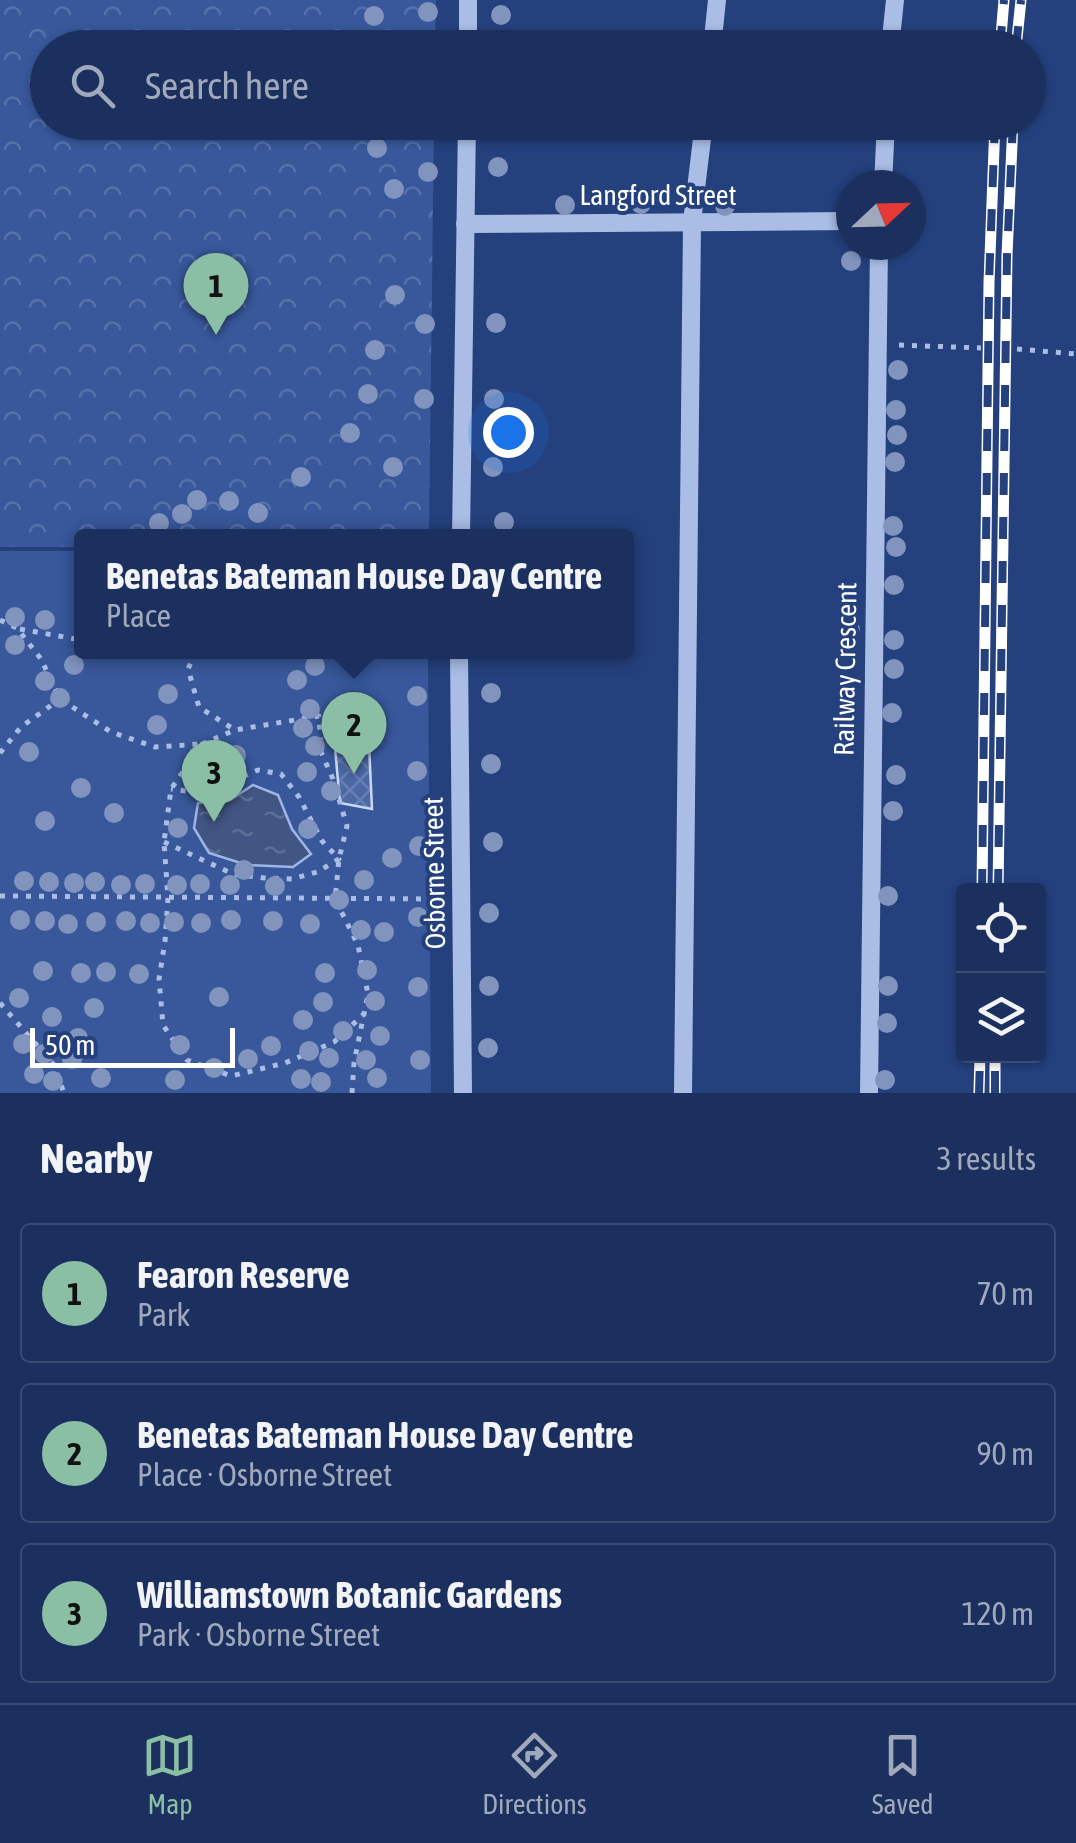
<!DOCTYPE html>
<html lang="en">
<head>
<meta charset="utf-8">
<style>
	:root { --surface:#1b305e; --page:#243864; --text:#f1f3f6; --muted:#a0a9bc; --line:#394b73; --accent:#8abfa5 }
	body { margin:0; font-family:"Asap Condensed",sans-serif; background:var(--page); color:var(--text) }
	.controls { position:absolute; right:30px; bottom:30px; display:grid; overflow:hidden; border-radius:10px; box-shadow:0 2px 8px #0004 }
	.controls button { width:90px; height:90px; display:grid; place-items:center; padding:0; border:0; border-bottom:2px solid var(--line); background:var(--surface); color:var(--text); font:50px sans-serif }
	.compass { position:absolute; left:836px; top:170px; width:90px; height:90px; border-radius:50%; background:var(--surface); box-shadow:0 2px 8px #0004; rotate:68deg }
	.scale { position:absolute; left:30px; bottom:25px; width:205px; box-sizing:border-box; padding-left:10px; border:5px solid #fff; border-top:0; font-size:28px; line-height:35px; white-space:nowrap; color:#fff; -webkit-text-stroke:8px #24407d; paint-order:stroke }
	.you { position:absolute; left:508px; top:432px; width:35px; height:35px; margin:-25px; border:8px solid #fff; border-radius:50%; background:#1a73e8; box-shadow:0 0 0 15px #1a73e833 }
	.badge { display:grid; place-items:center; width:65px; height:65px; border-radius:50%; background:var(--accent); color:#111; font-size:32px; font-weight:700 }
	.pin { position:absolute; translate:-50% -82px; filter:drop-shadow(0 2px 5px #0008) }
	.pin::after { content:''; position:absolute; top:52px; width:35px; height:30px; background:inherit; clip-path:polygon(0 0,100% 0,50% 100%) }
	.popup { position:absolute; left:74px; top:529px; width:560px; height:130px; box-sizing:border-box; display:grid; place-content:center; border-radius:10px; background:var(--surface); filter:drop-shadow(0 2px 8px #0005); font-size:32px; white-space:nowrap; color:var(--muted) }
	.popup b { font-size:38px; color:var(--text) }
	.popup::after { content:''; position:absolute; left:50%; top:100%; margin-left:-20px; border:20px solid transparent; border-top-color:var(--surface) }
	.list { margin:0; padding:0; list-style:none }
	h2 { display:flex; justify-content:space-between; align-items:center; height:130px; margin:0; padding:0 40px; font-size:42px }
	h2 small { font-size:32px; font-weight:400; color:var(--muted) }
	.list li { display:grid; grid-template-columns:65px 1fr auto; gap:30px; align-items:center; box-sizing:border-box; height:140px; margin:0 20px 20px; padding:0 20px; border:2px solid var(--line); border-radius:10px }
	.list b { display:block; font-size:38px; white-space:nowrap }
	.list p { margin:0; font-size:32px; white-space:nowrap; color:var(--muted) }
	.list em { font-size:32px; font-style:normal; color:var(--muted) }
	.icon { flex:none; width:55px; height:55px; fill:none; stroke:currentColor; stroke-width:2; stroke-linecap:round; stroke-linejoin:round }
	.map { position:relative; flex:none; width:1076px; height:1093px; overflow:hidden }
	.search { position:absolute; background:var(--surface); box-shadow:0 2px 8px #0004; left:30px; right:30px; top:30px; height:110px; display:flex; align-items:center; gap:25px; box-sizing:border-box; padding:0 35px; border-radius:55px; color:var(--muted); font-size:38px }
	.sheet { height:610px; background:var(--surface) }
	nav { display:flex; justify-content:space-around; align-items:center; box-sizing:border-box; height:140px; border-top:2px solid var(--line); background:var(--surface); font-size:28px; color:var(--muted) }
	nav a { display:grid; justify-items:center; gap:5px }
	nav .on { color:var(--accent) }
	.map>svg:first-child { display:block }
	.green { fill:#38589b }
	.park { fill:url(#park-crowns) }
	.water { fill:url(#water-ripples); stroke:#9db6e6; stroke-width:2.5 }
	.building { fill:url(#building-cross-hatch); stroke:#ccd9f4; stroke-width:2.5 }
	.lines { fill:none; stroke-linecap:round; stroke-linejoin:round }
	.path { stroke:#a9bde5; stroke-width:5; stroke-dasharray:5 8; stroke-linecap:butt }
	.minor { stroke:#a9bde5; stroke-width:18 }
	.rail-casing { stroke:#fff; stroke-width:11 }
	.rail { stroke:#24407d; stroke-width:8; stroke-dasharray:22; stroke-linecap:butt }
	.tree { fill:#8094be }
	.labels { text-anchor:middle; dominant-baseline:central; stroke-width:8; stroke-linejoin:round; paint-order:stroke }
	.street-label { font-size:28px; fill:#fff; stroke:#24407d }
</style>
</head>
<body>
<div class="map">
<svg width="1076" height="1093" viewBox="0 0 1076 1093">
	<defs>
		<pattern id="park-crowns" width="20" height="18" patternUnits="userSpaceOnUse" patternTransform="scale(2.5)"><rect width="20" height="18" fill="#38589b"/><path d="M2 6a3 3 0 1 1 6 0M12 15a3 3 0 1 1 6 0" fill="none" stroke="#5671aa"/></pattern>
		<pattern id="water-ripples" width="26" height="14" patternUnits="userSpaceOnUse" patternTransform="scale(2.5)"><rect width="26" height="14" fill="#415683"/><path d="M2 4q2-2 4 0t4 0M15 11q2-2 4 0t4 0" fill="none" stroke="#5e6f96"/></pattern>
		<pattern id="building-cross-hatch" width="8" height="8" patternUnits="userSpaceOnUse" patternTransform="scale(2.5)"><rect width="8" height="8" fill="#4c69a6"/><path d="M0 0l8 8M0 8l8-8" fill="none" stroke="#6780b3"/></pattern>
	</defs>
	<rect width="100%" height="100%" fill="#24407d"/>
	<polygon class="green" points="0,551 81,551 81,652 428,652 431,1093 0,1093"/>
	<polygon class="park" points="0,0 436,0 435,47 48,48 48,122 434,123 429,536 81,536 81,547 0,547"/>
	<polygon class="water" points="253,785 278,795 292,829 311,854 293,867 247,865 209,853 194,828 198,803 230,800"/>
	<polygon class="building" points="334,737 369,744 372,809 340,803"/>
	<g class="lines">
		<g class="path">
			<polyline points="899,345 981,348"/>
			<polyline points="1017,349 1076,354"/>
			<polyline points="0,620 17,628 41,659 60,699 111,732 155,747 202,744"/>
			<polyline points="20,629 81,640"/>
			<polyline points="196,652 188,669 199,707 235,730"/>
			<polyline points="0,753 21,727 60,699"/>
			<polyline points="164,842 233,874 264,878 292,879 317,872 339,859 322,841 299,797 281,774 258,770 227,783 194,792 171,789"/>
			<polyline points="0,896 438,899"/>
			<polyline points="0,1003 54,1065 64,1093"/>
			<polyline points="352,1093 354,1063 368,994 358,945 335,899 339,859 347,826 333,779 321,752 319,716 235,730 202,744 171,789 164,842 168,898 165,941 159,979 163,1025 187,1060 231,1076 285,1063 334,1042 365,1013"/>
		</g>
		<g class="minor">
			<polyline points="468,48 468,0"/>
			<polyline points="712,48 717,0"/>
			<polyline points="890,48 895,0"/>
			<polyline points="883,185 886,122"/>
			<polyline points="465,224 851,221"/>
			<polyline points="461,536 467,122"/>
			<polyline points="459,652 463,1093"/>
			<polyline points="683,1093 692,222 704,122"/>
			<polyline points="869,1093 879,245"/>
		</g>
		<g class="rail-casing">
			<g id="rail">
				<polyline points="1000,48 1004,0"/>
				<polyline points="1016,48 1021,0"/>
				<polyline points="982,891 989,283 995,122"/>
				<polyline points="998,891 1007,255 1013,122"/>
				<polyline points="979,1093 980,1056"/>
				<polyline points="995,1093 995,1056"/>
			</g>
		</g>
		<use href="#rail" class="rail"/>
	</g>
	<g class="tree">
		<circle cx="428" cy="12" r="10"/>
		<circle cx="501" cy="15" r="10"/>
		<circle cx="374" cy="16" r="10"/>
		<circle cx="377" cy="148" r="10"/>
		<circle cx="498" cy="167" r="10"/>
		<circle cx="428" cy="172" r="10"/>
		<circle cx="394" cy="189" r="10"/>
		<circle cx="641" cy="204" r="10"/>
		<circle cx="565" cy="205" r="10"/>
		<circle cx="725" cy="206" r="10"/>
		<circle cx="851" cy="261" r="10"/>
		<circle cx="395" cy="295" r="10"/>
		<circle cx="496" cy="323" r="10"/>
		<circle cx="425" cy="324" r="10"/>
		<circle cx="375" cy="350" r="10"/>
		<circle cx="898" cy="370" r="10"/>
		<circle cx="368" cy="394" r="10"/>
		<circle cx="424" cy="399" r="10"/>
		<circle cx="494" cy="399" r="10"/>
		<circle cx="896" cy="410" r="10"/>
		<circle cx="350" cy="433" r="10"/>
		<circle cx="897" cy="435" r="10"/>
		<circle cx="895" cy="462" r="10"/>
		<circle cx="393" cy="467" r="10"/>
		<circle cx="493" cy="467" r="10"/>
		<circle cx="301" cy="477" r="10"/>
		<circle cx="197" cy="500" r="10"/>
		<circle cx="229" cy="501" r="10"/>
		<circle cx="258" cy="513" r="10"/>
		<circle cx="182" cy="514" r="10"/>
		<circle cx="504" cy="522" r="10"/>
		<circle cx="159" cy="523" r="10"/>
		<circle cx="893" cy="526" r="10"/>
		<circle cx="896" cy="547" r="10"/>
		<circle cx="894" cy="585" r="10"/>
		<circle cx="15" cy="617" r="10"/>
		<circle cx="45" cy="620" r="10"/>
		<circle cx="850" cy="629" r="10"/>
		<circle cx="894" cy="640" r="10"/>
		<circle cx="15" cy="645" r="10"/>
		<circle cx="74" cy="665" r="10"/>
		<circle cx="315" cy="666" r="10"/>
		<circle cx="894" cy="669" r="10"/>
		<circle cx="297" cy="680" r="10"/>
		<circle cx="45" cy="681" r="10"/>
		<circle cx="491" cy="693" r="10"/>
		<circle cx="168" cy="694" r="10"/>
		<circle cx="417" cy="696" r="10"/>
		<circle cx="60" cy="698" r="10"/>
		<circle cx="310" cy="709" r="10"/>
		<circle cx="892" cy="713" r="10"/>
		<circle cx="157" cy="725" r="10"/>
		<circle cx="303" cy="728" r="10"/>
		<circle cx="315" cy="746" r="10"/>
		<circle cx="29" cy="752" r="10"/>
		<circle cx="236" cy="755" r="10"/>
		<circle cx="202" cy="761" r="10"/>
		<circle cx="491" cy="764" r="10"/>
		<circle cx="417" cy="771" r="10"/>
		<circle cx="307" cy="772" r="10"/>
		<circle cx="896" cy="775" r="10"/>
		<circle cx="81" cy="788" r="10"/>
		<circle cx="331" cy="791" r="10"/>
		<circle cx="893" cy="811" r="10"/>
		<circle cx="114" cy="813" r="10"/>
		<circle cx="45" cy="821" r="10"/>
		<circle cx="178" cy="828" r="10"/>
		<circle cx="308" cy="829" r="10"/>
		<circle cx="493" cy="842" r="10"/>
		<circle cx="419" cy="846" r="10"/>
		<circle cx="392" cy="858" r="10"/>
		<circle cx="244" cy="870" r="10"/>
		<circle cx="364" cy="880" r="10"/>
		<circle cx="24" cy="881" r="10"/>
		<circle cx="49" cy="882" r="10"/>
		<circle cx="95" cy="882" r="10"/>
		<circle cx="74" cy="883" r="10"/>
		<circle cx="145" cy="884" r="10"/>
		<circle cx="200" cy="884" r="10"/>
		<circle cx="121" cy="885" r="10"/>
		<circle cx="177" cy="885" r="10"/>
		<circle cx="230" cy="885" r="10"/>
		<circle cx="275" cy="886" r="10"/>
		<circle cx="888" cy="896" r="10"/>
		<circle cx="339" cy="900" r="10"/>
		<circle cx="489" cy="913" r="10"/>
		<circle cx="418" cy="917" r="10"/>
		<circle cx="20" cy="920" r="10"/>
		<circle cx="231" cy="920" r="10"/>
		<circle cx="45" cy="921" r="10"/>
		<circle cx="126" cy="921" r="10"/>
		<circle cx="273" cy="921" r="10"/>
		<circle cx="96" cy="922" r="10"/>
		<circle cx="174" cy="922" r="10"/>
		<circle cx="150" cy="923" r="10"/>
		<circle cx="201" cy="923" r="10"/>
		<circle cx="68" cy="924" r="10"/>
		<circle cx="310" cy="924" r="10"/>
		<circle cx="361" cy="930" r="10"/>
		<circle cx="384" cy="932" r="10"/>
		<circle cx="367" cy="970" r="10"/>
		<circle cx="43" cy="971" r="10"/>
		<circle cx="106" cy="972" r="10"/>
		<circle cx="81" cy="973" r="10"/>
		<circle cx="325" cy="973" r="10"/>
		<circle cx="139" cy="974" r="10"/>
		<circle cx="489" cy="986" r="10"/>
		<circle cx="888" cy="986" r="10"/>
		<circle cx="418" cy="987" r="10"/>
		<circle cx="219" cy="997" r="10"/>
		<circle cx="19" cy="998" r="10"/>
		<circle cx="375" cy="1001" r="10"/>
		<circle cx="323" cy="1002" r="10"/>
		<circle cx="94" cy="1008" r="10"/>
		<circle cx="52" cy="1017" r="10"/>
		<circle cx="303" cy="1020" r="10"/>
		<circle cx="887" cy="1023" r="10"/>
		<circle cx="343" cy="1031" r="10"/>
		<circle cx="380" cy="1036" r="10"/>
		<circle cx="78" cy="1038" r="10"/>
		<circle cx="23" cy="1044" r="10"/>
		<circle cx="180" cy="1045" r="10"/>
		<circle cx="271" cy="1046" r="10"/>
		<circle cx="488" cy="1048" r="10"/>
		<circle cx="309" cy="1051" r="10"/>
		<circle cx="44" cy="1054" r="10"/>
		<circle cx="329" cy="1058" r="10"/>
		<circle cx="72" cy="1059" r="10"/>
		<circle cx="248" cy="1059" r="10"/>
		<circle cx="366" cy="1060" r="10"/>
		<circle cx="420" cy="1060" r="10"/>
		<circle cx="214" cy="1068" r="10"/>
		<circle cx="34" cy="1074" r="10"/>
		<circle cx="101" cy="1078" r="10"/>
		<circle cx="377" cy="1078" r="10"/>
		<circle cx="301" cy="1079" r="10"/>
		<circle cx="175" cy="1080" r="10"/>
		<circle cx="885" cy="1080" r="10"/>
		<circle cx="53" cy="1081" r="10"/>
		<circle cx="321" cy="1082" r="10"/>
	</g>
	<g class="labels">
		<g class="street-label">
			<text x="658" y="195">Langford Street</text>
			<text transform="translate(845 669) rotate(-89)">Railway Crescent</text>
			<text transform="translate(434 873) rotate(-91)">Osborne Street</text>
		</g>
	</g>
</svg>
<div class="controls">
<button><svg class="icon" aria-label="locate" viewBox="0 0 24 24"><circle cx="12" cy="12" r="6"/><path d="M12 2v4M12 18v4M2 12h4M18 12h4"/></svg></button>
<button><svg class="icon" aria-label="layers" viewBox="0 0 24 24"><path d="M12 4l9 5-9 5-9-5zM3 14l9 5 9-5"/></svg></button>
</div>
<svg class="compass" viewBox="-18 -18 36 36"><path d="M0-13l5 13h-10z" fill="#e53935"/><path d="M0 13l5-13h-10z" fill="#a0a9bc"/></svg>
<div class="scale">50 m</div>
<div class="you"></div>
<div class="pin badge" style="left:216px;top:335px">1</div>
<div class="pin badge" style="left:354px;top:774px">2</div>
<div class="popup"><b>Benetas Bateman House Day Centre</b>Place</div>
<div class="pin badge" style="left:214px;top:822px">3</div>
<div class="search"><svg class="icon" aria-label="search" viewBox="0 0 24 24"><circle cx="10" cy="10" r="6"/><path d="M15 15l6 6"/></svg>Search here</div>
</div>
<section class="sheet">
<h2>Nearby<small>3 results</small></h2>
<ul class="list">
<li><span class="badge">1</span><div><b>Fearon Reserve</b><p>Park</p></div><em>70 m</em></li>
<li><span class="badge">2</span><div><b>Benetas Bateman House Day Centre</b><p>Place · Osborne Street</p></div><em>90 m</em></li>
<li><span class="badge">3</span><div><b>Williamstown Botanic Gardens</b><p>Park · Osborne Street</p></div><em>120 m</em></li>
</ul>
</section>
<nav>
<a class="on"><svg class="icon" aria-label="map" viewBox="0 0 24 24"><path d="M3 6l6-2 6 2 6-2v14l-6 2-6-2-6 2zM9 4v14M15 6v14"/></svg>Map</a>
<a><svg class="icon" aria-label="directions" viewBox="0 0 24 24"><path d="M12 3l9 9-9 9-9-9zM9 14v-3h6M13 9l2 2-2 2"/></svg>Directions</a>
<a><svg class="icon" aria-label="saved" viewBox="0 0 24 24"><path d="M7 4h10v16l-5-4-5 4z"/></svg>Saved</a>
</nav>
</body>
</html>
